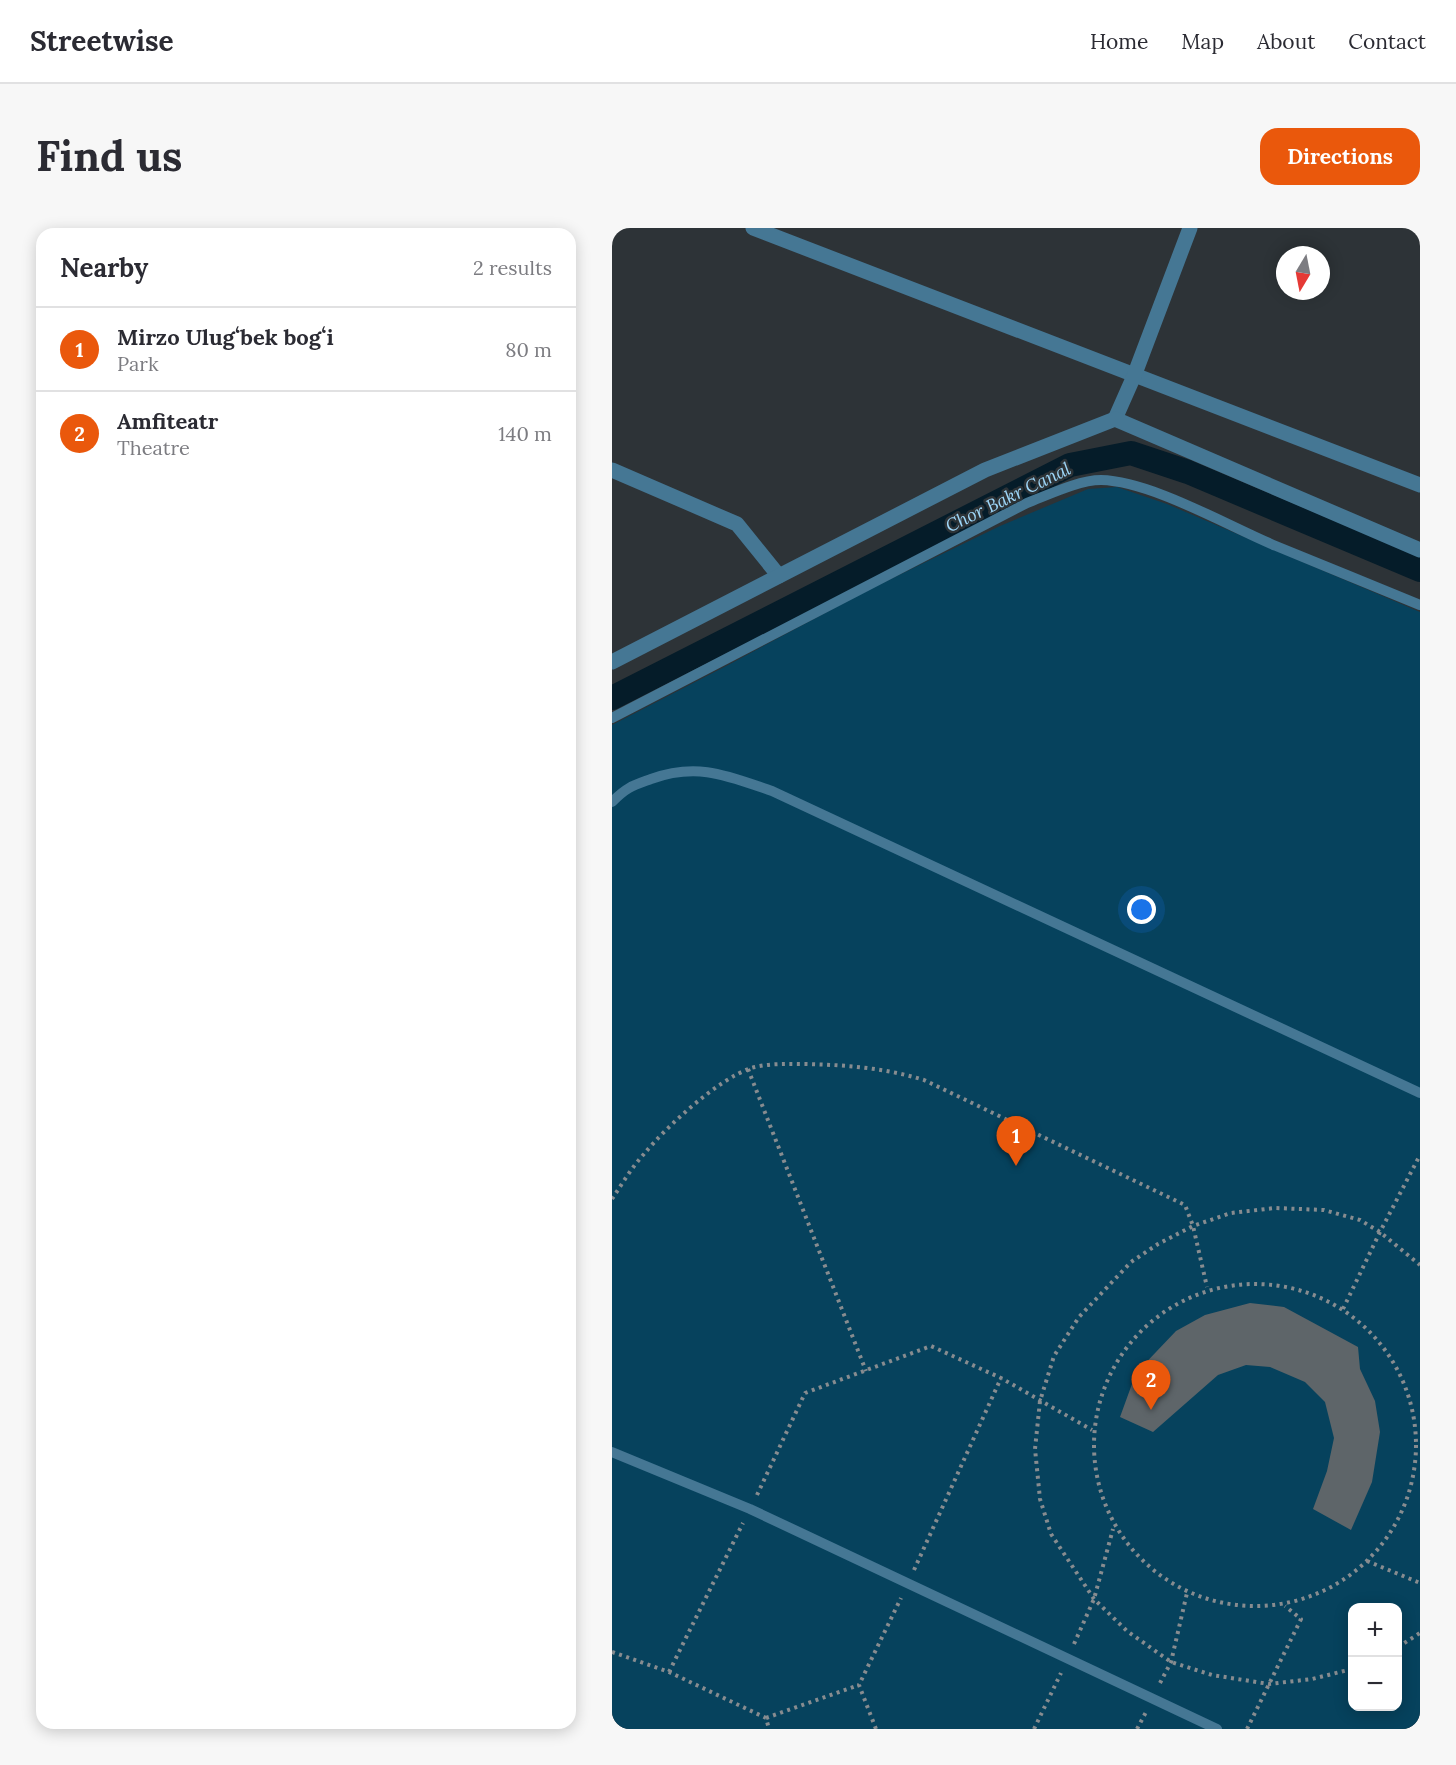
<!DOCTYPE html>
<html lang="en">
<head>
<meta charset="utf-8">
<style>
	:root { --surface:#fff; --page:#f7f7f7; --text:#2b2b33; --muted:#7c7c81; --line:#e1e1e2; --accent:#ea580c }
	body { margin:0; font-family:Lora,serif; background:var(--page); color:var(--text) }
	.controls { position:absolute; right:18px; bottom:18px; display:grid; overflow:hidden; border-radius:12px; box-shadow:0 3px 15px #0003 }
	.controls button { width:54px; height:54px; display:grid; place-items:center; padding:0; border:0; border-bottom:2px solid var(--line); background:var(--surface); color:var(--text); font:30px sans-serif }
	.compass { position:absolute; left:664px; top:18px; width:54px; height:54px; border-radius:50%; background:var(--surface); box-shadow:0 3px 15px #0003; rotate:190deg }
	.you { position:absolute; left:530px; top:682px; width:21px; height:21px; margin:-15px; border:4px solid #fff; border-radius:50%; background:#1a73e8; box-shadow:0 0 0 9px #1a73e833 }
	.badge { display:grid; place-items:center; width:39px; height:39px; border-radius:50%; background:var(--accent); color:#fff; font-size:20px; font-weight:700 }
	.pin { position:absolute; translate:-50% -50px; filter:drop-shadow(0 2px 3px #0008) }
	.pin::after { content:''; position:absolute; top:32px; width:21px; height:18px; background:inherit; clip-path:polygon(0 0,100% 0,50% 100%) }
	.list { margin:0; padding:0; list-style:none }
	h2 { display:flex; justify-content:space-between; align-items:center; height:78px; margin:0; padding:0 24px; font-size:26px }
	h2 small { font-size:20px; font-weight:400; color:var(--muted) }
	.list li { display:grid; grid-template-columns:39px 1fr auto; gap:18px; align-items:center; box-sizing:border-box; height:84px; padding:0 24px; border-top:2px solid var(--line) }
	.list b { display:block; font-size:22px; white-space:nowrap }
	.list p { margin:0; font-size:20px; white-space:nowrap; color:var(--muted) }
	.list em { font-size:20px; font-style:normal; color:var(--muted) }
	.map { position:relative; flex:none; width:808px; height:1501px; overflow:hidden; border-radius:18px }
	header { display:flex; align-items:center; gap:36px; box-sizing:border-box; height:84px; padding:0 30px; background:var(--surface); border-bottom:2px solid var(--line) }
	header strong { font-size:28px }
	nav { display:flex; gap:33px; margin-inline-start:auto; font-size:21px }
	.intro { display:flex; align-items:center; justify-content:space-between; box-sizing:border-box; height:144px; padding:0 36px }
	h1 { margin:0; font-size:42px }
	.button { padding:15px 27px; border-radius:18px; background:var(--accent); color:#fff; font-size:21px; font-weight:700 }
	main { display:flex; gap:36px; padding:0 36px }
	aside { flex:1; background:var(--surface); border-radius:18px; box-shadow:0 3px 15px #0003 }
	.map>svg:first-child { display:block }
	.green { fill:#06425d; fill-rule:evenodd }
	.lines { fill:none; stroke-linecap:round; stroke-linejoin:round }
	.canal { stroke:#051c29; stroke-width:24 }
	.building { fill:#5e6569 }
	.path { stroke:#878c90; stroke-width:4; stroke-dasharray:3 4.5; stroke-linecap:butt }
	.service { stroke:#457794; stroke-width:10 }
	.minor { stroke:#457794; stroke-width:15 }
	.labels { text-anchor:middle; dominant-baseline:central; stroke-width:5; stroke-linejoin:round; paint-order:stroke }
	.water-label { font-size:18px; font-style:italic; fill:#9ed7f9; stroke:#2d3337 }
</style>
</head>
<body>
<header>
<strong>Streetwise</strong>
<nav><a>Home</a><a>Map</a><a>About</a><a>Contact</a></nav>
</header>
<div class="intro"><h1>Find us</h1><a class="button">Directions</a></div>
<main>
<aside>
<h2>Nearby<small>2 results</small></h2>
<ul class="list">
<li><span class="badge">1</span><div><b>Mirzo Ulugʻbek bogʻi</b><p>Park</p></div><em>80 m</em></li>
<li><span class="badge">2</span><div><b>Amfiteatr</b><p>Theatre</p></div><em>140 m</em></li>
</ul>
</aside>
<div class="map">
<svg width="808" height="1501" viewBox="0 0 808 1501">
	<rect width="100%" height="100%" fill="#2d3337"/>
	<path class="green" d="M505,259L555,276L808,384V1501H0V497L118,436L256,362L388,298L476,261ZM740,1380H786V1478H740Z"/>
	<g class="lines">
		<polyline class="canal" points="0,470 458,237 519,225 576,244 808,342"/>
	</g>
	<polygon class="building" points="638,1075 672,1079 746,1119 748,1141 763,1173 768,1204 760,1254 739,1302 701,1281 715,1243 722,1210 713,1174 693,1154 658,1139 634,1137 606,1147 541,1204 508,1189 524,1145 564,1103 593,1087"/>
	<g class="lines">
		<g class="path">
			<polyline points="136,841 254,1143"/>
			<path d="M0,971C10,956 20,939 32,926C55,898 105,852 139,840C157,835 175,836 194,836C235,837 273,840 312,852L573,977L581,998L595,1059"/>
			<circle cx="643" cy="1217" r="161"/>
			<polyline points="731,1081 768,1004 808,927"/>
			<polyline points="145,1267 193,1165 319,1118 389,1150 480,1202"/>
			<polyline points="755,1333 808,1355"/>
			<polyline points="302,1342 389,1150"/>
			<polyline points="462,1416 482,1371 501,1301"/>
			<polyline points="786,1419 808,1405"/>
			<polyline points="0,1424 57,1444 154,1490 157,1501"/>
			<polyline points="740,1441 700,1451 657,1456 600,1447 559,1434 515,1403 482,1371 439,1306 428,1271 423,1221 428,1173 442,1128 467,1089 519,1034 546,1016 581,998 619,985 663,980 712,982 748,992 768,1004 808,1037"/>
			<polyline points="57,1444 131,1295"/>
			<polyline points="548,1455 559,1434 575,1365"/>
			<polyline points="154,1490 247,1457"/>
			<polyline points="264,1501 247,1457 289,1370"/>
			<polyline points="422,1501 449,1445"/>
			<polyline points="525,1501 534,1484"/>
			<polyline points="635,1501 689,1391 673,1378"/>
		</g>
		<g class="service">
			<path d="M0,490L415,275C436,267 467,252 489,252C539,253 616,298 664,318C712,338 760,357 808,377"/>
			<path d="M0,574C15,559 20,558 39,551C86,534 116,548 160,563L808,865"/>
			<polyline points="0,1224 138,1281 605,1501"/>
		</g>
		<g class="minor">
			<polyline points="141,0 808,257"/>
			<polyline points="503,191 522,148 578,0"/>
			<polyline points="0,242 125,296 167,348"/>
			<polyline points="0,434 373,242 503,191 808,322"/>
		</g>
	</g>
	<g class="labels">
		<g class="water-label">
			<text transform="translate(396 269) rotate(-26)">Chor Bakr Canal</text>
		</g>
	</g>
</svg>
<div class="controls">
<button>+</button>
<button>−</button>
</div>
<svg class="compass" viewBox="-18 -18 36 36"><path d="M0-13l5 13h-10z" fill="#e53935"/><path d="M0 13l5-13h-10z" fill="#7c7c81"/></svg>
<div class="you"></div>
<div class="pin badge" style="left:404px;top:938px">1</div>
<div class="pin badge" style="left:539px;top:1182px">2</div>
</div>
</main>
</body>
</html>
